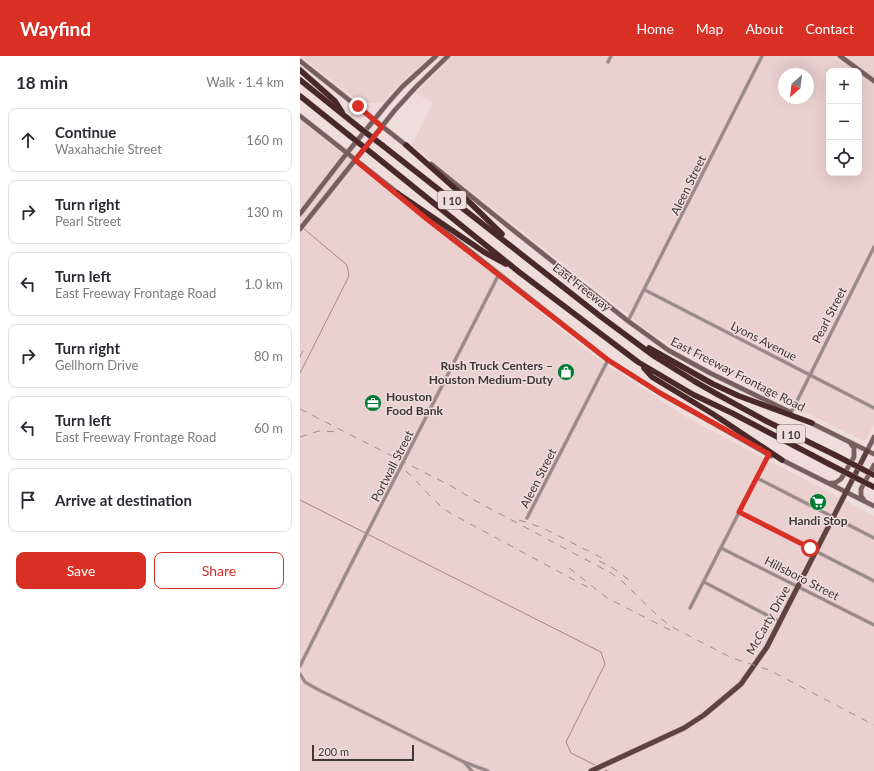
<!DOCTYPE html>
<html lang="en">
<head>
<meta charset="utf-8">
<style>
	:root { --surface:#fff; --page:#f7f7f7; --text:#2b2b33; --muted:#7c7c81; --line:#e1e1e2; --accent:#d93025 }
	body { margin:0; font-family:Lato,sans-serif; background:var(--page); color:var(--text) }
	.controls { position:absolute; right:12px; top:12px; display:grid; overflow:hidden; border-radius:8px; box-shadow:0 4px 16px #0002 }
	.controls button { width:36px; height:36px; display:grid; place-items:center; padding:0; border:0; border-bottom:1px solid var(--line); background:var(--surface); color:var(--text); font:20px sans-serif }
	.compass { position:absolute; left:478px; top:12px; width:36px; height:36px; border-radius:50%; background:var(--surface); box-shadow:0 4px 16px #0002; rotate:208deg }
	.scale { position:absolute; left:12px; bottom:10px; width:102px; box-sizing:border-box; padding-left:4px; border:2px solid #3e3837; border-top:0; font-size:11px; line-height:14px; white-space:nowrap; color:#3e3837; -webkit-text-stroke:3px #efdddc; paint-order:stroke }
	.stop { position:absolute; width:12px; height:12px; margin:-9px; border:3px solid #d93025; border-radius:50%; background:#fff }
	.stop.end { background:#d93025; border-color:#fff; box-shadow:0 1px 4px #0008 }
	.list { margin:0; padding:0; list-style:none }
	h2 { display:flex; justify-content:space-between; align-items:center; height:52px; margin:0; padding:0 16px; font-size:17px }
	h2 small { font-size:13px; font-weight:400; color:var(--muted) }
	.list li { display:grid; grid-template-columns:26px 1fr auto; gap:12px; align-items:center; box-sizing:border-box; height:64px; margin:0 8px 8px; padding:0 8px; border:1px solid var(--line); border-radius:8px }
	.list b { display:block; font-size:15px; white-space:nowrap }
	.list p { margin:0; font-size:13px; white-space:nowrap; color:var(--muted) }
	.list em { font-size:13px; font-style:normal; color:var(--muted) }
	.actions { display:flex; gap:8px; padding:12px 16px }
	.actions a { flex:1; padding:9px 0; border:1px solid var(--accent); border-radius:8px; text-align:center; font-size:14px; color:var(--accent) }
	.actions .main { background:var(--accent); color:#fff }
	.icon { flex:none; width:22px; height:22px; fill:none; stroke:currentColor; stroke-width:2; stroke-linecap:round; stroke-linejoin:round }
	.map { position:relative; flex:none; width:574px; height:715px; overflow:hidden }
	header { display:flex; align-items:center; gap:24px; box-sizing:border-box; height:56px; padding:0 20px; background:var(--accent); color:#fff }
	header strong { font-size:19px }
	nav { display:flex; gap:22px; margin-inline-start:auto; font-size:14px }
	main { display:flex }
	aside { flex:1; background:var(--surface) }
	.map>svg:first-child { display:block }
	.built { fill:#ead0ce; fill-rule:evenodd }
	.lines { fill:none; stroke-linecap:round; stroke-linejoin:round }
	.stream { stroke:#ab8482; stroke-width:1 }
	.street-casing { stroke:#c8b9b8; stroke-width:4 }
	.secondary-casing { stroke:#c8b9b8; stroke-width:5.5 }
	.primary-casing { stroke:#c8b9b8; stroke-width:6 }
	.highway-casing { stroke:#c8b9b8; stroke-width:6 }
	.street { stroke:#9b8988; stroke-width:3 }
	.secondary { stroke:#785f5e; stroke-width:4.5 }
	.primary { stroke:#5f4240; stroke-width:5 }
	.highway { stroke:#492928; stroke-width:5.5 }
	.rail { stroke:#9b8f8e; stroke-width:1; stroke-dasharray:7 7; stroke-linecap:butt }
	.highway-bridge-casing { stroke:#c8b9b8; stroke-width:6; stroke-linecap:butt }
	.highway-bridge { stroke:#492928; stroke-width:5.5 }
	.route { stroke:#d93025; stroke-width:5 }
	.labels { text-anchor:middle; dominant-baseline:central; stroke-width:3; stroke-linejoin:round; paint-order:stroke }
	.shield { fill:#efdddc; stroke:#736a68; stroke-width:1 }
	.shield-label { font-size:11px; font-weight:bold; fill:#3e3837 }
	.street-label { font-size:12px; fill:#3e3837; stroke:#efdddc }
	.poi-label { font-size:12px; font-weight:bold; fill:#3e3837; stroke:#efdddc; text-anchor:end }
</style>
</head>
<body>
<header>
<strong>Wayfind</strong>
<nav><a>Home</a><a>Map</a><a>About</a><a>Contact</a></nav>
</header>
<main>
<aside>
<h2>18 min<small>Walk · 1.4 km</small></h2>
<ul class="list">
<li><svg class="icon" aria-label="ahead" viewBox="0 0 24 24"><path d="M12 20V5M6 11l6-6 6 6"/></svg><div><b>Continue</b><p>Waxahachie Street</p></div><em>160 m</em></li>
<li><svg class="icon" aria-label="right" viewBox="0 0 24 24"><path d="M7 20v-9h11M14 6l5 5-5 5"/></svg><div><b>Turn right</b><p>Pearl Street</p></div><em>130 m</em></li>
<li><svg class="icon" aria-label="left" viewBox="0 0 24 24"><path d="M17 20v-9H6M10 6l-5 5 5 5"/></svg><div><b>Turn left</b><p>East Freeway Frontage Road</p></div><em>1.0 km</em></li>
<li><svg class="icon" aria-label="right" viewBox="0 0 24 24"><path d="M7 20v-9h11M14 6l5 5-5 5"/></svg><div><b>Turn right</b><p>Gellhorn Drive</p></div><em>80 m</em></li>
<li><svg class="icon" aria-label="left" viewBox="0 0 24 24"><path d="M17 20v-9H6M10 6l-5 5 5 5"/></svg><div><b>Turn left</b><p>East Freeway Frontage Road</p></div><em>60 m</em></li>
<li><svg class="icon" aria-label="arrive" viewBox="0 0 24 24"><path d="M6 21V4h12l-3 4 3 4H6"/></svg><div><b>Arrive at destination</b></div></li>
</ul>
<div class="actions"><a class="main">Save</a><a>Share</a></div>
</aside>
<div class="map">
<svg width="574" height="715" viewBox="0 0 574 715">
	<rect width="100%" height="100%" fill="#efdddc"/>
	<g class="built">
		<polygon points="0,0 131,0 89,38 82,47 62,47"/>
		<path d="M136,0H574V369L565,386L445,327L361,283L339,269L334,263L112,89L133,46L115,37L145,9ZM529,15H559V117H529ZM484,18H508V42H484Z"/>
		<polygon points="0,65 59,110 297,302 388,362 574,460 574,715 0,715"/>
	</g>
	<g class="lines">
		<g class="stream">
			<polyline points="0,317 49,220 47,209 3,172"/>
			<polyline points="0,444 301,596 305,608 266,686 271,697 295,709"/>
			<polyline points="305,714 308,715"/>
		</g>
		<g class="street-casing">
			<g id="street">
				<polyline points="308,6 311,0"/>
				<polyline points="345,234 574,352"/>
				<polyline points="328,265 462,0"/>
				<polyline points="491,357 574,191"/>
				<polyline points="457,422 574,482"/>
				<polyline points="439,456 574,525"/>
				<polyline points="227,462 308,304"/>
				<polyline points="421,492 574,569"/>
				<polyline points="404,526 480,566"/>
				<polyline points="390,552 469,398"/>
				<polyline points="0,610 45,520 199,218"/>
				<polyline points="0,618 5,626 17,633 164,706 188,715"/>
				<polyline points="164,706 172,715"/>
			</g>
		</g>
		<g class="secondary-casing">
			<g id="secondary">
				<polyline points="540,0 574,25"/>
				<polyline points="0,5 107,90"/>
				<polyline points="0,60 99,138"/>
				<polyline points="131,108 213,174 328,265 368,294 410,317 490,356"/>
				<polyline points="114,151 308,304 360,337 471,400"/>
				<polyline points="0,158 47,97 87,48 102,31 136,0"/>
				<polyline points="0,173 95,54 116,31 148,0"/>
				<polyline points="509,366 574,398"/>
				<polyline points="567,395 574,381"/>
				<polyline points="480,403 574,450"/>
				<polyline points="531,427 535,427 541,423 554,401 554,392 551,388"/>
				<polyline points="564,444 561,440 561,433 574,409"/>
			</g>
		</g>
		<g class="primary-casing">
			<polyline id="primary" points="291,715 384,672 404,659 441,628 467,591 567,395"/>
		</g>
		<g class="highway-casing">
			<g id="highway">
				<polyline points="0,14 35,45 42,56"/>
				<polyline points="0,24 61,73"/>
				<polyline points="0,40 50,80"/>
				<polyline points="82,89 300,260 354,300 394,325 415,337 466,365 535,399"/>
				<polyline points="106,89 159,136 202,178"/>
				<polyline points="74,99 219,216 338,306 394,339 432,357 529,408"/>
				<polyline points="97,137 184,196 206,208"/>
				<polyline points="349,292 413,328 439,340 512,367"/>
				<polyline points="344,312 352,321 413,358 482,404"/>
			</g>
		</g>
		<use href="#street" class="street"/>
		<use href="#secondary" class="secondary"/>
		<use href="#primary" class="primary"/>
		<use href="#highway" class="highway"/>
		<g class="rail">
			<polyline points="0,301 6,288"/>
			<polyline points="0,353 153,431 174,444 311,517 323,526 360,562 372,571 432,602 469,614 574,669"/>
			<polyline points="0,381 19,375 40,376"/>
			<path d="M95,406C116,421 129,443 150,457L289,532"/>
			<polyline points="219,464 243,472 306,504"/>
			<polyline points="299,505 313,512 329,524"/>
			<polyline points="269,512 307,542 370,574"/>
		</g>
		<g class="highway-bridge-casing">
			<g id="highway-bridge">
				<polyline points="61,73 82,89"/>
				<polyline points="50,80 74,99"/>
				<polyline points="535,399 574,419"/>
				<polyline points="529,408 574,431"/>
			</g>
		</g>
		<use href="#highway-bridge" class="highway-bridge"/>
	</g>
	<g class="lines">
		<polyline class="route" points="58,50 82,71 55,104 128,164 308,304 360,337 469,398 439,456 510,492"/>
	</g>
	<defs>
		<g id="shop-disc" transform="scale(0.9)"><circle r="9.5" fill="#007b32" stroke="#efdddc"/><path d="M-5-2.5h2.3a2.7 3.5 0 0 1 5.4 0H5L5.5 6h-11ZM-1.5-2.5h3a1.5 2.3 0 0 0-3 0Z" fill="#fff"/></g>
		<g id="office-disc" transform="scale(0.9)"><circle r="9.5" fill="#007b32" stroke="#efdddc"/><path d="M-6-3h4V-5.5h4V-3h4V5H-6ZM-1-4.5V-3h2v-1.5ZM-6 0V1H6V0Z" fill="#fff"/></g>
		<g id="supermarket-disc" transform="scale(0.9)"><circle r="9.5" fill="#007b32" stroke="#efdddc"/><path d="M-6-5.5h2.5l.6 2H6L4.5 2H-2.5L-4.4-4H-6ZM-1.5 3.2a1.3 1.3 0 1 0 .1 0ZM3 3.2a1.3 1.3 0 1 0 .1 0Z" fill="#fff"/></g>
	</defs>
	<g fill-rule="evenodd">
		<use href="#shop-disc" x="266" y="316"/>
		<use href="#office-disc" x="73" y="347"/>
		<use href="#supermarket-disc" x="518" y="446"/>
	</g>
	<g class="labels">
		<g class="shield">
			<rect x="138" y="135" width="28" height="18" rx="3"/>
			<rect x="477" y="369" width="28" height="18" rx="3"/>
		</g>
		<g class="shield-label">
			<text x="152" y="144">I 10</text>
			<text x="491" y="378">I 10</text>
		</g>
		<g class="street-label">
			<text transform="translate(388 129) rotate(-64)">Aleen Street</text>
			<text transform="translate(282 231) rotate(38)">East Freeway</text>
			<text transform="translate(529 259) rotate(-63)">Pearl Street</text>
			<text transform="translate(464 285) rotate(27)">Lyons Avenue</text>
			<text transform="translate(438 318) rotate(27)">East Freeway Frontage Road</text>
			<text transform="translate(92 410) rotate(-63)">Portwall Street</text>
			<text transform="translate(238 422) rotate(-63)">Aleen Street</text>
			<text transform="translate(502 522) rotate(27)">Hillsboro Street</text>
			<text transform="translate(468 564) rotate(-61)">McCarty Drive</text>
		</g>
		<g class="poi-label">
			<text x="253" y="309">Rush Truck Centers –<tspan x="253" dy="14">Houston Medium-Duty</tspan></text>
			<text x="86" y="340" text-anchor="start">Houston<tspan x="86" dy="14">Food Bank</tspan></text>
			<text x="518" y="464" text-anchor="middle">Handi Stop</text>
		</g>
	</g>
</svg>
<div class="controls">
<button>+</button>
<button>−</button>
<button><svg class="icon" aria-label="locate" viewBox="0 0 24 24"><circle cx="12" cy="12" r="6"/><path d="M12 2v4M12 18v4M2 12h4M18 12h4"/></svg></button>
</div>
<svg class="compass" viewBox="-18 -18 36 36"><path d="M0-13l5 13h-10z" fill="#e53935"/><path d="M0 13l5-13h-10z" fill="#7c7c81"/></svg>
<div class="scale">200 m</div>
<div class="stop" style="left:510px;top:492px"></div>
<div class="stop end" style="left:58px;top:50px"></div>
</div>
</main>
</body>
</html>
